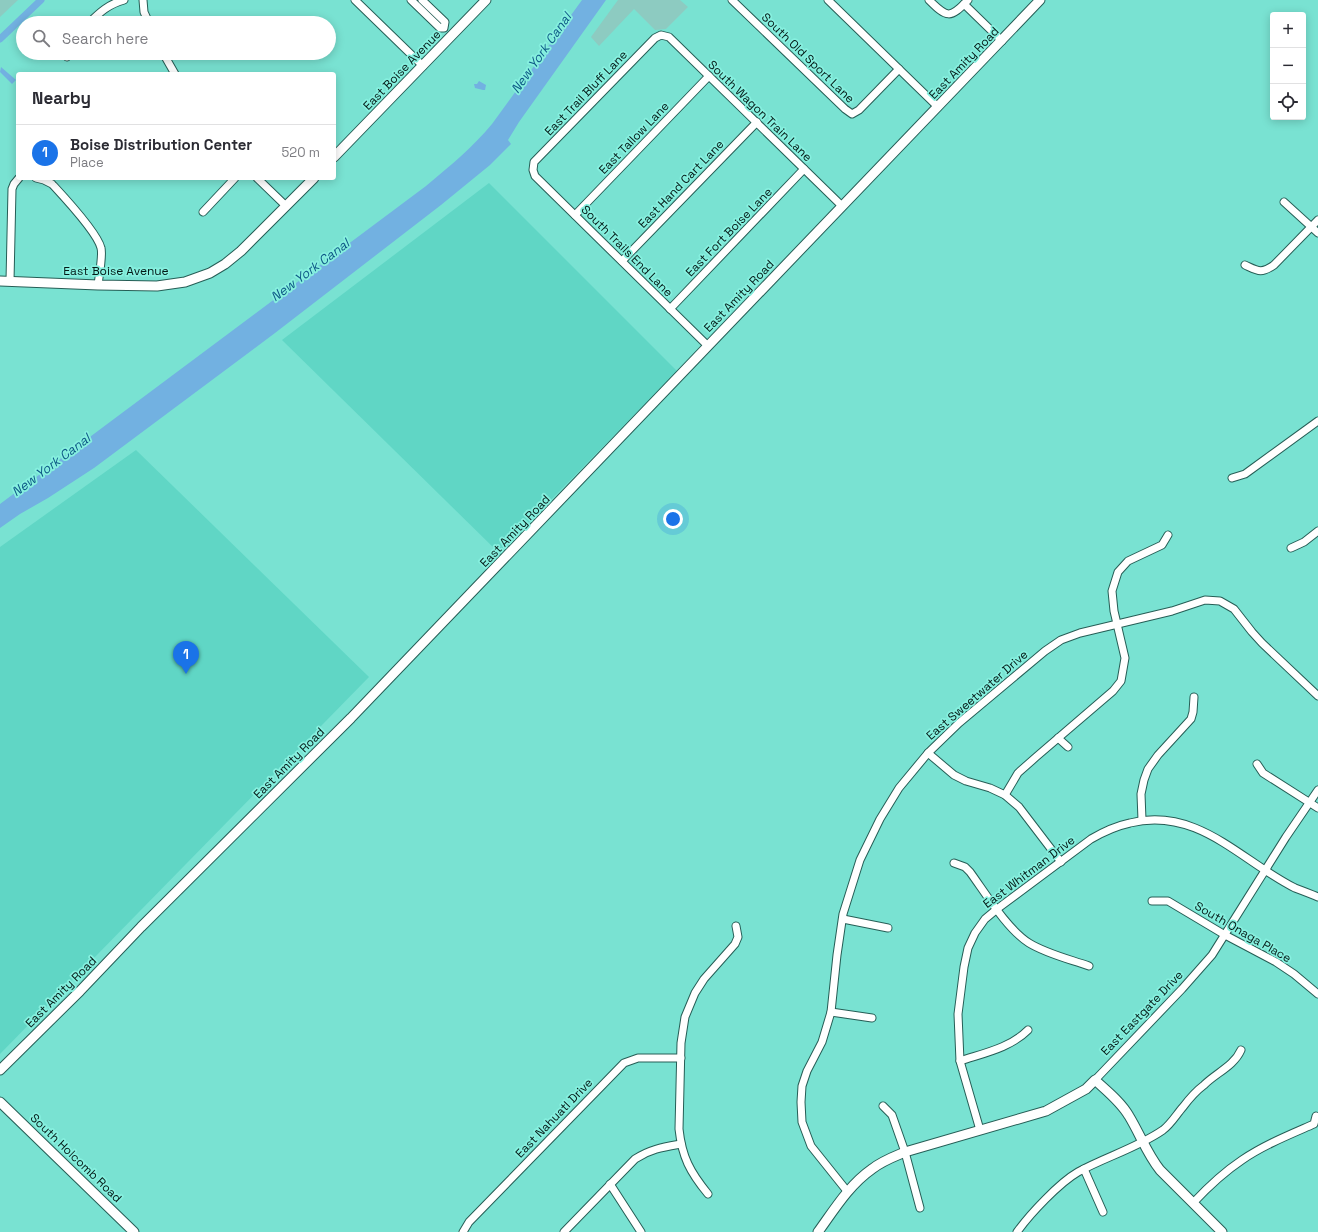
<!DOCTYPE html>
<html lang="en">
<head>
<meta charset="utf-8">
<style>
	:root { --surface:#fff; --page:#f7f7f7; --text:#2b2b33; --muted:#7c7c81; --line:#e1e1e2; --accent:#1a73e8 }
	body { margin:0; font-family:"Space Grotesk",sans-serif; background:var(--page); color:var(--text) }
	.controls { position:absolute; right:12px; top:12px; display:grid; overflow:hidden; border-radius:4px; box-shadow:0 2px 10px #0003 }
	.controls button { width:36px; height:36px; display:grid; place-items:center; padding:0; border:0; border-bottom:1px solid var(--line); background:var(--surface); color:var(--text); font:20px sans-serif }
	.you { position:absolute; left:673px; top:519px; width:14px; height:14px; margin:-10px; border:3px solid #fff; border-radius:50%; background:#1a73e8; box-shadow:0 0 0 6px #1a73e833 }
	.badge { display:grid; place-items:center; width:26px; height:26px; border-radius:50%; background:var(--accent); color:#fff; font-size:13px; font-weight:700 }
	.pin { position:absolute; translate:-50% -33px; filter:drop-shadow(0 1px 2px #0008) }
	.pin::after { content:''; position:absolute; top:21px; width:14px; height:12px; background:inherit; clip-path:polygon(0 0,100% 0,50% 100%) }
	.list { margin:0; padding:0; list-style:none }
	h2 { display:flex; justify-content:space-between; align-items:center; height:52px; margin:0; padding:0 16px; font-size:17px }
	h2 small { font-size:13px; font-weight:400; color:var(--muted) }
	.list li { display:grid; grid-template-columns:26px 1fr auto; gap:12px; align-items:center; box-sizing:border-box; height:56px; padding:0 16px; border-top:1px solid var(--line) }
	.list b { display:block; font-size:15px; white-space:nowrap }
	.list p { margin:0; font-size:13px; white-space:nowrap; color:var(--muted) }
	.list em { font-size:13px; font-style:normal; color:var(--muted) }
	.icon { flex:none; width:22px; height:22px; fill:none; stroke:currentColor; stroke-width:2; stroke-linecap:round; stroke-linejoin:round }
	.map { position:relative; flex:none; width:1318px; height:1232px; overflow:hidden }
	.search { position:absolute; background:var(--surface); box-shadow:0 2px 10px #0003; left:16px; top:16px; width:320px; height:44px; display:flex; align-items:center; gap:10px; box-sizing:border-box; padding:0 14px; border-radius:22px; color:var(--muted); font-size:15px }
	.panel { position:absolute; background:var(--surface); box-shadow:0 2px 10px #0003; left:16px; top:72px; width:320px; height:108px; border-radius:4px }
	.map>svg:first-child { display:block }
	.built { fill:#60d6c5 }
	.green { fill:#8dcbc1 }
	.water { fill:#72b1e1 }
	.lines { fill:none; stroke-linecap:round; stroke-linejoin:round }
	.canal { stroke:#72b1e1; stroke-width:7 }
	.minor-casing { stroke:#265e56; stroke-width:9 }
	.tertiary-casing { stroke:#265e56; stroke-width:11 }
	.minor { stroke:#fff; stroke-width:7 }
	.tertiary { stroke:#fff; stroke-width:9 }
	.labels { text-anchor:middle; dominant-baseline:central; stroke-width:3.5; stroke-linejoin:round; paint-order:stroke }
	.street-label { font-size:12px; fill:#031916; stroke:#86f0df }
	.water-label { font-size:13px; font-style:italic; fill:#0e5986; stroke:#86f0df }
</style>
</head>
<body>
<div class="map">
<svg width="1318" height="1232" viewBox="0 0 1318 1232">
	<rect width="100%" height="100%" fill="#79e2d2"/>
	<g class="built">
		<polygon points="489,183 677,371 499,553 282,340"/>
		<polygon points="136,450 369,677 0,1054 0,547"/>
	</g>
	<g class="green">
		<polygon points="0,0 18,0 0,17"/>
		<polygon points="618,0 680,0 688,7 666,29 655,30 634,9 599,46 591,37"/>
	</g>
	<g class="water">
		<path d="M582,0H606L519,122L508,140L511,144L490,165L441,205L275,333L94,468L48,498L20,514L0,528V504L426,186C450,166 473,147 492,124Z"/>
		<polygon points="1,67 16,80 12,84 0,72"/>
		<polygon points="479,81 486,85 485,90 483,90 475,88 474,84 477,84"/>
	</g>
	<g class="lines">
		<polyline class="canal" points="0,39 41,0"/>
		<g class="minor-casing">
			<g id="minor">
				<polyline points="143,0 144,12 149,23"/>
				<polyline points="355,0 423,66"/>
				<polyline points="411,0 440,28 444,28 445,22 422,0"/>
				<polyline points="732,0 845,109 852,114 859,110 899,69"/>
				<polyline points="828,0 938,107"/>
				<path d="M929,0C947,18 950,19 968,0"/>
				<polyline points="964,4 1002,41"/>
				<path d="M89,23C100,12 109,4 124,0"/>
				<polyline points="163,53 175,74"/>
				<polyline points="67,57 68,53"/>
				<path d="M36,178L44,180L52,184C64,197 97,232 101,248C103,255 99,276 98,285"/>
				<polyline points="257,178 286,206"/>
				<polyline points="1284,202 1318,233"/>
				<polyline points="203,212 235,178"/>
				<polyline points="575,215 709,76"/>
				<polyline points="622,261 757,122"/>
				<path d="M1245,265C1258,271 1261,274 1274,265L1318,220"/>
				<polyline points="10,281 12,189 14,184 19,178"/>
				<polyline points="670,309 804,169"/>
				<polyline points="708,346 535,176 533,170 534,162 655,38 661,35 669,37 842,206"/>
				<polyline points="1232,478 1245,474 1318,421"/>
				<polyline points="1291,548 1304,542 1318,531"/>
				<polyline points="1058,738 1068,747"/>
				<polyline points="928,753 954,775 966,781 990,788 1005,795 1019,807 1061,862"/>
				<polyline points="1257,764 1263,773 1318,808"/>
				<polyline points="1005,795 1018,773 1036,757 1113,691 1121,681 1125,658 1114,611 1112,591 1118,572 1128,561 1162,545 1168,535"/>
				<polyline points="1142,820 1141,794 1144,780 1148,769 1158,755 1191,719 1193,712 1194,697"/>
				<path d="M954,863L965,867L970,872C986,894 1007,929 1029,943C1047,954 1069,959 1089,966"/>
				<polyline points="1152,901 1168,901 1225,935 1276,962 1294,974 1318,994"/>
				<polyline points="843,919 888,928"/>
				<polyline points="831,1012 872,1018"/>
				<path d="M960,1061C984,1053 1010,1048 1028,1030"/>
				<polyline points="1095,1080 1182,989 1212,955 1286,837 1318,790"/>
				<polyline points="883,1106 892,1115 905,1152 920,1208"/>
				<path d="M980,1130L960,1061L958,1014L964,967L968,948L975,933L985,919L997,909L1091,839C1103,832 1116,826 1130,823C1197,806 1241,861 1295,888C1303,891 1311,894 1318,897"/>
				<polyline points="1084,1169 1103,1212"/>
				<polyline points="610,1184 641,1232"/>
				<polyline points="847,1191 811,1146 802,1122 801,1102 802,1086 807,1071 822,1042 831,1012 837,955 843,914 860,860 880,819 899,788 928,753 959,723 1045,651 1061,640 1080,633 1172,611 1205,600 1220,601 1234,609 1252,632 1262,643 1318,696"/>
				<path d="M708,1194C690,1172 682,1157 679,1129L681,1043L685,1017L695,993L704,979L735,944L738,937L736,926"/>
				<path d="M1193,1203C1208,1187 1224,1172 1242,1160C1264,1145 1289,1135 1314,1124L1316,1116"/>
				<polyline points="463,1232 469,1222 624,1063 638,1058 681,1058"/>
				<path d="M564,1232L635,1159C650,1149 664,1147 681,1144"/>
				<path d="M1017,1232C1030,1214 1059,1183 1078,1172C1105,1157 1137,1148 1163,1130C1171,1124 1176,1115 1183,1107C1189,1099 1196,1091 1204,1085C1216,1073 1234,1066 1241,1050"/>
			</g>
		</g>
		<g class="tertiary-casing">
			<g id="tertiary">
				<polyline points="334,157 486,0"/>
				<polyline points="0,281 98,285 157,286 185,282 210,273 225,264 241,251 314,178"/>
				<polyline points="0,1070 80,991 141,927 351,718 1040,0"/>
				<polyline points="0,1102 134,1232"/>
				<path d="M818,1232C834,1210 849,1185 872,1169C882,1161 893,1157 905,1152L1046,1111L1086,1089L1095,1080C1107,1091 1121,1102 1129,1116C1140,1134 1147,1154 1160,1170L1222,1232"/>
			</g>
		</g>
		<use href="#minor" class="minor"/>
		<use href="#tertiary" class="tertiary"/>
	</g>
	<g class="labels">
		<g class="street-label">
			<text transform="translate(808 58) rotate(44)">South Old Sport Lane</text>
			<text transform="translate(964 63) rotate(-46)">East Amity Road</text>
			<text transform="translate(402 70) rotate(-46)">East Boise Avenue</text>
			<text transform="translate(586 93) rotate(-46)">East Trail Bluff Lane</text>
			<text transform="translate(760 111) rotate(44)">South Wagon Train Lane</text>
			<text transform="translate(634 138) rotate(-46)">East Tallow Lane</text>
			<text transform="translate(681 184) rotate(-46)">East Hand Cart Lane</text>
			<text transform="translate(729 232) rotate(-46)">East Fort Boise Lane</text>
			<text transform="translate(627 251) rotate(45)">South Trails End Lane</text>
			<text x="116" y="271">East Boise Avenue</text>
			<text transform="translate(739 296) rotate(-46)">East Amity Road</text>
			<text transform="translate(515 531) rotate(-46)">East Amity Road</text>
			<text transform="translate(977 695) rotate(-41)">East Sweetwater Drive</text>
			<text transform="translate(289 763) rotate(-45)">East Amity Road</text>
			<text transform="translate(1029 872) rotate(-37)">East Whitman Drive</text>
			<text transform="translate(1243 932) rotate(30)">South Onaga Place</text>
			<text transform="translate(61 992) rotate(-45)">East Amity Road</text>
			<text transform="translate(1142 1013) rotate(-46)">East Eastgate Drive</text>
			<text transform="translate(554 1118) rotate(-46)">East Nahuatl Drive</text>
			<text transform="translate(76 1158) rotate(44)">South Holcomb Road</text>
		</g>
		<g class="water-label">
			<text transform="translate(541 53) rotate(-55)">New York Canal</text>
			<text transform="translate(310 270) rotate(-37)">New York Canal</text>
			<text transform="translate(51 465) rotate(-37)">New York Canal</text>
		</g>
	</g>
</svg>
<div class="controls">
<button>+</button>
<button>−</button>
<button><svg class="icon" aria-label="locate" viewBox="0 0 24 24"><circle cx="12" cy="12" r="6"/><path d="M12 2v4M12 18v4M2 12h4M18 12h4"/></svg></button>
</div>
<div class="you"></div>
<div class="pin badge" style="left:186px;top:674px">1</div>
<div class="search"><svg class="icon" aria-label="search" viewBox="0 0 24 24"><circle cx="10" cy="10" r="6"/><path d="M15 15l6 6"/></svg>Search here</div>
<section class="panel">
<h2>Nearby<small></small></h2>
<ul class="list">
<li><span class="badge">1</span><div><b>Boise Distribution Center</b><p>Place</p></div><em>520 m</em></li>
</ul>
</section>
</div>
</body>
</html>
